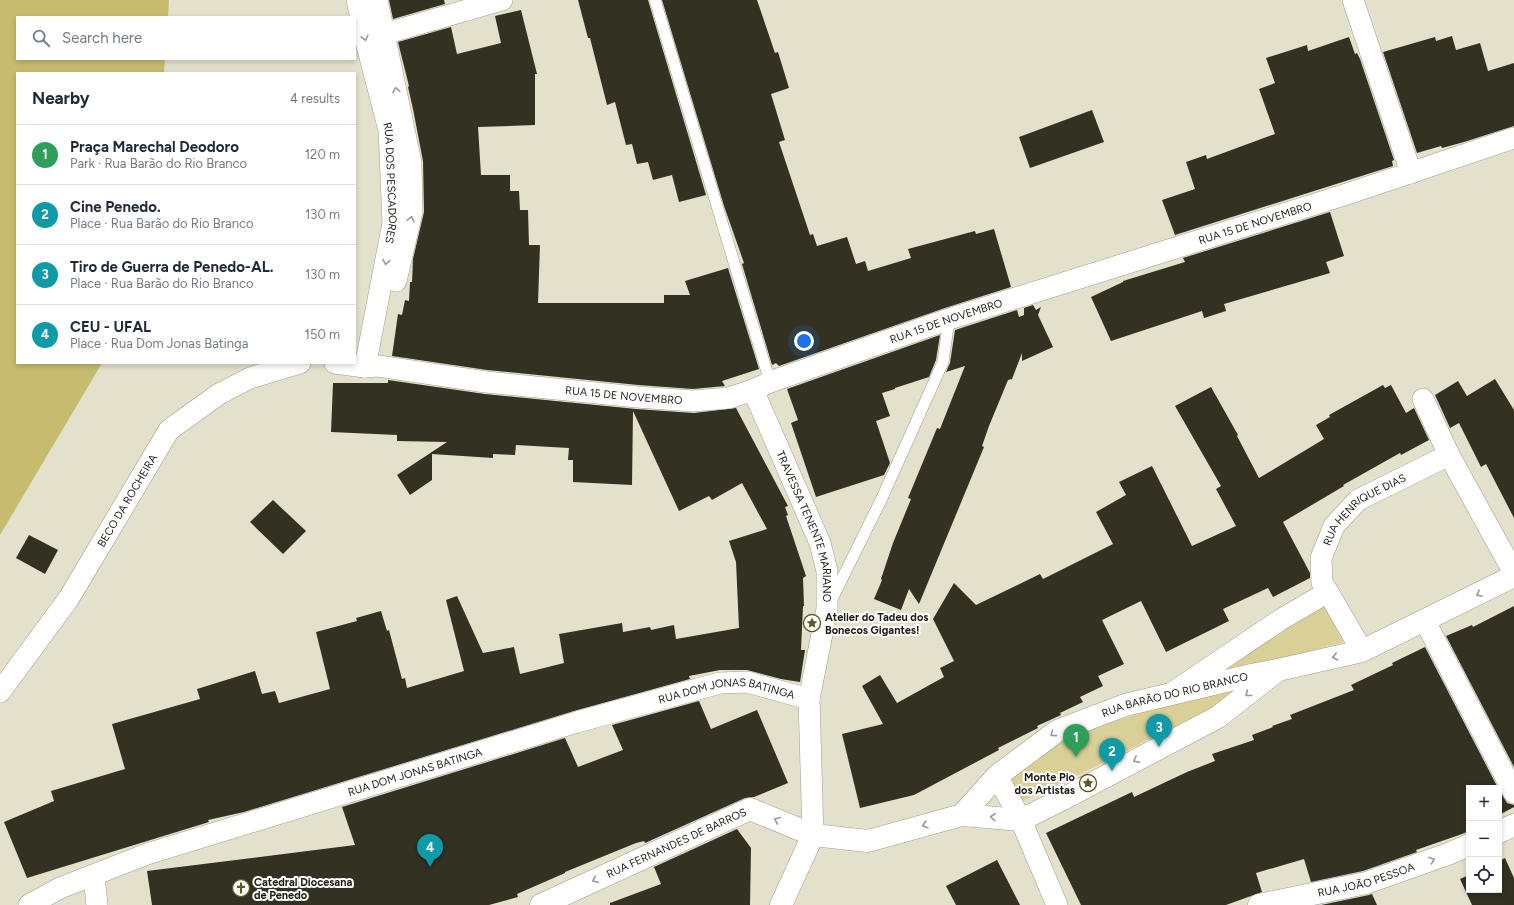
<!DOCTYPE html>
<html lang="en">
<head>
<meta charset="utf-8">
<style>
	:root { --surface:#fff; --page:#f6f6f7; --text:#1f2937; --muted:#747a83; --line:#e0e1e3; --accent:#0f766e }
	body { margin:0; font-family:Figtree,sans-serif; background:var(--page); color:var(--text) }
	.controls { position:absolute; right:12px; bottom:12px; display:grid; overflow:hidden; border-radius:0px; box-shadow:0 2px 6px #0003 }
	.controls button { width:36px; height:36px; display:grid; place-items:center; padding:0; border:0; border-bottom:1px solid var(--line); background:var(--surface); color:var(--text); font:20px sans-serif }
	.you { position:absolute; left:804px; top:341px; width:14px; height:14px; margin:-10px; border:3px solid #fff; border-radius:50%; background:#1a73e8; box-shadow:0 0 0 6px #1a73e833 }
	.badge { display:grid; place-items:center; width:26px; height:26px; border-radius:50%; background:var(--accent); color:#fff; font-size:13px; font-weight:700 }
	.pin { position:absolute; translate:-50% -33px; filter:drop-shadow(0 1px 2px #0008) }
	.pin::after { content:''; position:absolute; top:21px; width:14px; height:12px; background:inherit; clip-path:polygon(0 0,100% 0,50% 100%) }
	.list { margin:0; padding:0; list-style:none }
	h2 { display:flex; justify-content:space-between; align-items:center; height:52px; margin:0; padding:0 16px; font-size:17px }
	h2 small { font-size:13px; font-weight:400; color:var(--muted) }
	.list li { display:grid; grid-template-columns:26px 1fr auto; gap:12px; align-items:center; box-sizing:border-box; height:60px; padding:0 16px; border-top:1px solid var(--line) }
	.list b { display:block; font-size:15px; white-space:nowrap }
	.list p { margin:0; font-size:13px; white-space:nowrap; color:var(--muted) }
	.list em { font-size:13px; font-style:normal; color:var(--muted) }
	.icon { flex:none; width:22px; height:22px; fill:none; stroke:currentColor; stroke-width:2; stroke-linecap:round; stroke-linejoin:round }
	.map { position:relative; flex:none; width:1514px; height:905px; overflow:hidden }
	.search { position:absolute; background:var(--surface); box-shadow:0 2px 6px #0003; left:16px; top:16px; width:340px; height:44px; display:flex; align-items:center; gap:10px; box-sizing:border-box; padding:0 14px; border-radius:0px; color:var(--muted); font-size:15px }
	.panel { position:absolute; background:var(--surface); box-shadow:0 2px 6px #0003; left:16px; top:72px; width:340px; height:292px; border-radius:0px }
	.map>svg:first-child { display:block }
	.green { fill:#d8d097 }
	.water { fill:#c7bb6f }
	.building { fill:#333121 }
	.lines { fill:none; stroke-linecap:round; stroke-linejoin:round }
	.lane-casing { stroke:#a09e8b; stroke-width:12 }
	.street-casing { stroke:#a09e8b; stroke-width:22 }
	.secondary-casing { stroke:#a09e8b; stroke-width:23 }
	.lane { stroke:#fff; stroke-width:11 }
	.street { stroke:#fff; stroke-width:21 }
	.secondary { stroke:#fff; stroke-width:22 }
	.oneway { stroke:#999996 }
	.labels { text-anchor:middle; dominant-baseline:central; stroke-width:4; stroke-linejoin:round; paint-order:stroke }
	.street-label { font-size:11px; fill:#1d1c15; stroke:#fff }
	.poi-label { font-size:11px; font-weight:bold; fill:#1d1c15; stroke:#fff; text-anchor:start }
</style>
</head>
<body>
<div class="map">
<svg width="1514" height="905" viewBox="0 0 1514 905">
	<rect width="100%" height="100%" fill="#e3e0cc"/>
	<g class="green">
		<polygon points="1323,599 1343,642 1226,675 1219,668"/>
		<polygon points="1231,690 1233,697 1070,779 1013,805 1003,784 1070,735 1151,710"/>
	</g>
	<polygon class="water" points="0,0 169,0 168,17 17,17 17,59 165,59 164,73 17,73 17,363 102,363 0,535"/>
	<g class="building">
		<polygon points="389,0 444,0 445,4 393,19"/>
		<polygon points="578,0 648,0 706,195 679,202 672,175 653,180 648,162 637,164 632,144 626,145 615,102 607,105 590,38 588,38"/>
		<polygon points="662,0 757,0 775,53 778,52 789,88 771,94 785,140 779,142 810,235 813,234 817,246 847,237 856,264 865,261 868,271 911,258 908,249 975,231 976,234 994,229 1011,287 945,308 779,366 776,363 772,365 742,264 744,263 724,206"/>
		<polygon points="521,10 537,74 535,74 535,125 478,127 481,175 510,175 510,191 519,191 520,210 528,210 529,245 540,245 538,303 664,303 664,295 690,295 685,281 728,268 759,369 722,381 725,386 693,389 638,385 487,370 392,356 398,314 402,315 405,300 409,301 410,282 412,282 413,259 424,212 423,161 413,109 408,87 409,86 398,42 451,27 457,54 501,43 495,16"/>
		<polygon points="1452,36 1456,50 1480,43 1488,71 1514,63 1514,126 1464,142 1442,148 1441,146 1417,153 1383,52 1435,37 1436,41"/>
		<polygon points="1349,37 1355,54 1357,53 1360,59 1394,160 1392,161 1393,166 1175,235 1162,200 1195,189 1186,162 1206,155 1207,159 1275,134 1259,89 1275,83 1266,58 1307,45 1308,51"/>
		<polygon points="1092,110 1104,142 1030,168 1019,137"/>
		<polygon points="1330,212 1344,256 1326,262 1330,273 1224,304 1226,311 1204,318 1202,311 1111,341 1091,297 1123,282 1123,281 1185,262 1183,258"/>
		<polygon points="1033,305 1036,310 1041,307 1038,315 1053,347 1022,361 1022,353 1012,379 1008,380 989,426 982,446 984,447 919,604 909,589 901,610 874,599 882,580 881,579 893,543 911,499 908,498 937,428 940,429 965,366 946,372 950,363 955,330 1017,310 1019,317 1024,315 1024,308"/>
		<polygon points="940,335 936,360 929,377 895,388 895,389 882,393 890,416 876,421 890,463 884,475 816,497 791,423 798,420 787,389"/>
		<polygon points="1495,379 1514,410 1514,518 1486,464 1481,467 1459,423 1450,428 1435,395 1458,381 1467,396"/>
		<polygon points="388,380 485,394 636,409 694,413 736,408 788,506 785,507 788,515 786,516 806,576 803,578 804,606 803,606 801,650 805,650 800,682 781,679 747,670 720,670 689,676 690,679 574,711 244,812 208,820 209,822 27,878 4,822 54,801 51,791 125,769 112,724 200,699 197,689 255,671 262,694 275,691 279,703 330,689 316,632 357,621 356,618 381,611 387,631 389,630 402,679 405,678 407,688 464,671 446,600 457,596 483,653 514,647 520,674 564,663 559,634 622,623 623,632 650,627 651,630 674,625 676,639 739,628 736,562 729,541 767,529 742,483 712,500 709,496 679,511 633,411 632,485 573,482 573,460 568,460 569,448 516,445 515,455 493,454 493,458 432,454 432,480 410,495 397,475 447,442 397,441 397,435 331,432 333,383 388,383"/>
		<polygon points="1383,385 1385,388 1391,385 1406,413 1414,408 1429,440 1401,455 1400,453 1343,485 1344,486 1283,522 1310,573 1310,578 1273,597 1268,588 1223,609 1229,621 1166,652 1141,601 1102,620 1124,664 1098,676 1103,686 1080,697 1083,702 1060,713 1061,715 1037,726 1038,728 998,748 999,750 914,795 860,808 842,734 883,724 862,686 880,675 897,703 944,677 940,668 954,661 933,619 954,583 976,605 1040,574 1043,579 1113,544 1096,512 1126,495 1119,482 1152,466 1192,546 1236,526 1216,489 1221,486 1175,406 1211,387 1238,435 1237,436 1259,478 1324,439 1316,425 1330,417 1329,415"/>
		<polygon points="273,500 306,531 283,554 250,522"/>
		<polygon points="29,535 58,550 45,574 16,558"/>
		<polygon points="1514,606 1514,767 1446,636 1472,625 1473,627"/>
		<polygon points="1425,647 1498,788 1469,788 1469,831 1462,834 1416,850 1417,852 1363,871 1311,882 1304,859 1256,873 1262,892 1226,905 1081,905 1046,833 1132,792 1134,797 1187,772 1215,761 1212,754 1254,740 1252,735 1273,727 1272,726 1292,719 1290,715 1354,690 1351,685 1393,665 1392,663"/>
		<polygon points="699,701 711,729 757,710 788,783 754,797 745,798 645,843 644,841 636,843 565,872 565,873 517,894 518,897 489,905 152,905 147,871 355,845 342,807 565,738 578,767 623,750 612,725"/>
		<polygon points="1499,790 1507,803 1514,805 1514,807 1499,815"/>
		<polygon points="737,829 751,848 750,905 610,905 610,903 661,884 654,867"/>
		<polygon points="1505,858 1514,878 1514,905 1472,905 1460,879 1469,875 1469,890 1499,890 1499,861"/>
		<polygon points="997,860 1020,905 956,905 946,886"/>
		<polygon points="1372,894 1377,905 1321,905 1369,895"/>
	</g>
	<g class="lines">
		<g class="lane-casing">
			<g id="lane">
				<polyline points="655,0 770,382"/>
				<polyline points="831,601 882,498 943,362 949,319"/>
			</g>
		</g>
		<g class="street-casing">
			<g id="street">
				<path id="s1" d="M357,0L364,34L389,130L393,223L365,367"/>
				<polyline points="377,0 411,163 412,212 396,281"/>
				<polyline points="1353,0 1411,173"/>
				<polyline points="384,34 502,0"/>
				<path id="s2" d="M335,363L365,367L378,366L486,382L637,397L693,401L729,398L753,390L770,382L949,319L1344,195L1514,138"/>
				<path id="s3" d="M753,390L820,543L827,571V609L809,699L813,835"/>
				<polyline points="1423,399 1449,455 1514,573"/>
				<path id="s4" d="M1328,592L1322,583L1321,558L1334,526L1358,500L1449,455"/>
				<polyline points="1425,621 1514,793"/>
				<path id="s5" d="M0,692L69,598L169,430L219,394L250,378L300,363"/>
				<polyline points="1172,693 1280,620 1328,592 1362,651"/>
				<polyline points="997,776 1021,820 1057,905"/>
				<polyline points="94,875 97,905"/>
				<path id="s6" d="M29,905L60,888L147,854L577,722L720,683L747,682L809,699"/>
			</g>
		</g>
		<g class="secondary-casing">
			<g id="secondary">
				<path id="s7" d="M962,815L997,776L1057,731L1125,705L1251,675L1278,670L1362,651L1514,576"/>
				<polyline points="1499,832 1514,825"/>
				<path id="s8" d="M541,905L750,809L813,835L868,841L962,815L1021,820L1061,800L1218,717L1278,670"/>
				<polyline points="781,905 813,835"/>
				<path id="s9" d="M1259,905L1366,883L1448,854L1469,845"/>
			</g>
		</g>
		<use href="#lane" class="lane"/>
		<use href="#street" class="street"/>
		<use href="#secondary" class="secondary"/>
	</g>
	<defs><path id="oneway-chevron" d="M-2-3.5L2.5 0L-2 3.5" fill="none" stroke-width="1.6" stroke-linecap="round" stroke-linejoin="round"/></defs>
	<g class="oneway">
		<use href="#oneway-chevron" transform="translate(365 38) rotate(76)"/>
		<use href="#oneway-chevron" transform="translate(396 90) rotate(-102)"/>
		<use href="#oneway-chevron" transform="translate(411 219) rotate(-76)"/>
		<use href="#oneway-chevron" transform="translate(386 262) rotate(101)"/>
		<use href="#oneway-chevron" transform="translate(1479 594) rotate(153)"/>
		<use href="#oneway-chevron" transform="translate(1335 657) rotate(167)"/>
		<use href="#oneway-chevron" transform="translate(1248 694) rotate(142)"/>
		<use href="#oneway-chevron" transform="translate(1053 734) rotate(146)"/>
		<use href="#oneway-chevron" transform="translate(1136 760) rotate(152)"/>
		<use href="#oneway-chevron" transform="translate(993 817) rotate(-175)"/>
		<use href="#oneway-chevron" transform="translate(777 820) rotate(-157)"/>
		<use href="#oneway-chevron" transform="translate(925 825) rotate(164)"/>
		<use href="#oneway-chevron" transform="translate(1432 860) rotate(-20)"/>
		<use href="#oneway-chevron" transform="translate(595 880) rotate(155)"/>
	</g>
	<defs>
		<g id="sight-ring" transform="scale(0.9)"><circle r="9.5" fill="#fff" stroke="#605824" stroke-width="1.5"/><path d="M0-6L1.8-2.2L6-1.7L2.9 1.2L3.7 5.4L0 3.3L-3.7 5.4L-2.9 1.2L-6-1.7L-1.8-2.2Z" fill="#605824"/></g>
		<g id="church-ring" transform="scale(0.9)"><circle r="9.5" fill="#fff" stroke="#605824" stroke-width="1.5"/><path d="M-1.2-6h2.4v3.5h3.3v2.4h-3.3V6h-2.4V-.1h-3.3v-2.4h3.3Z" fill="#605824"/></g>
	</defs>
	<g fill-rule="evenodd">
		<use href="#sight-ring" x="812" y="623"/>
		<use href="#sight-ring" x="1088" y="783"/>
		<use href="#church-ring" x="241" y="888"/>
	</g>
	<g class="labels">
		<g class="street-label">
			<text stroke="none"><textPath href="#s1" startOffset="187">RUA DOS PESCADORES</textPath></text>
			<text stroke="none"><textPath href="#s2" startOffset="951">RUA 15 DE NOVEMBRO</textPath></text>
			<text stroke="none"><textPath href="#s2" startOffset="627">RUA 15 DE NOVEMBRO</textPath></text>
			<text stroke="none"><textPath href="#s2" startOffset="291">RUA 15 DE NOVEMBRO</textPath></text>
			<text stroke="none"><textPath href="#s5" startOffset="230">BECO DA ROCHEIRA</textPath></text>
			<text stroke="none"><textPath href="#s4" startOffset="104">RUA HENRIQUE DIAS</textPath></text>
			<text stroke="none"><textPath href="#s3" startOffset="147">TRAVESSA TENENTE MARIANO</textPath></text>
			<text stroke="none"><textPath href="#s7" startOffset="251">RUA BARÃO DO RIO BRANCO</textPath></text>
			<text stroke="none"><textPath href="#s6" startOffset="733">RUA DOM JONAS BATINGA</textPath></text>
			<text stroke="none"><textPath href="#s6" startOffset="409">RUA DOM JONAS BATINGA</textPath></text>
			<text stroke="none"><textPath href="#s8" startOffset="149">RUA FERNANDES DE BARROS</textPath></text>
			<text stroke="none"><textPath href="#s9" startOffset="110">RUA JOÃO PESSOA</textPath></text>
		</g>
		<g class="poi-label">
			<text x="825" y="617">Atelier do Tadeu dos<tspan x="825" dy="13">Bonecos Gigantes!</tspan></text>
			<text x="1075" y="777" text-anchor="end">Monte Pio<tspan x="1075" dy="13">dos Artistas</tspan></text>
			<text x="254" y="882">Catedral Diocesana<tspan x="254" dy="13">de Penedo</tspan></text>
		</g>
	</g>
</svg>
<div class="controls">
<button>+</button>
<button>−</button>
<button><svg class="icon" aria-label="locate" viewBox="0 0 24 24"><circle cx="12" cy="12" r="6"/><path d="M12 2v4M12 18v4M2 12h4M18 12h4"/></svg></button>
</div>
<div class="you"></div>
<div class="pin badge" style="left:1076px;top:757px;background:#2e9e5b">1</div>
<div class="pin badge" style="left:1112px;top:771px;background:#0f9aa8">2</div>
<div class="pin badge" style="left:1159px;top:747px;background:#0f9aa8">3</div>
<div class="pin badge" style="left:430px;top:867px;background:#0f9aa8">4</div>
<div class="search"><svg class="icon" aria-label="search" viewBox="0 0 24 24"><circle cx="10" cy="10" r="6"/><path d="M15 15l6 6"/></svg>Search here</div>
<section class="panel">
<h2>Nearby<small>4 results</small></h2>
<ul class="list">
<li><span class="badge" style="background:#2e9e5b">1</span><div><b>Praça Marechal Deodoro</b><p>Park · Rua Barão do Rio Branco</p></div><em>120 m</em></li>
<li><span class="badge" style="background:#0f9aa8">2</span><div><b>Cine Penedo.</b><p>Place · Rua Barão do Rio Branco</p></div><em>130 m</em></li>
<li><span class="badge" style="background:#0f9aa8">3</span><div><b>Tiro de Guerra de Penedo-AL.</b><p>Place · Rua Barão do Rio Branco</p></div><em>130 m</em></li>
<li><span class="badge" style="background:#0f9aa8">4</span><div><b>CEU - UFAL</b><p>Place · Rua Dom Jonas Batinga</p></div><em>150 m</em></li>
</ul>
</section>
</div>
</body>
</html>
